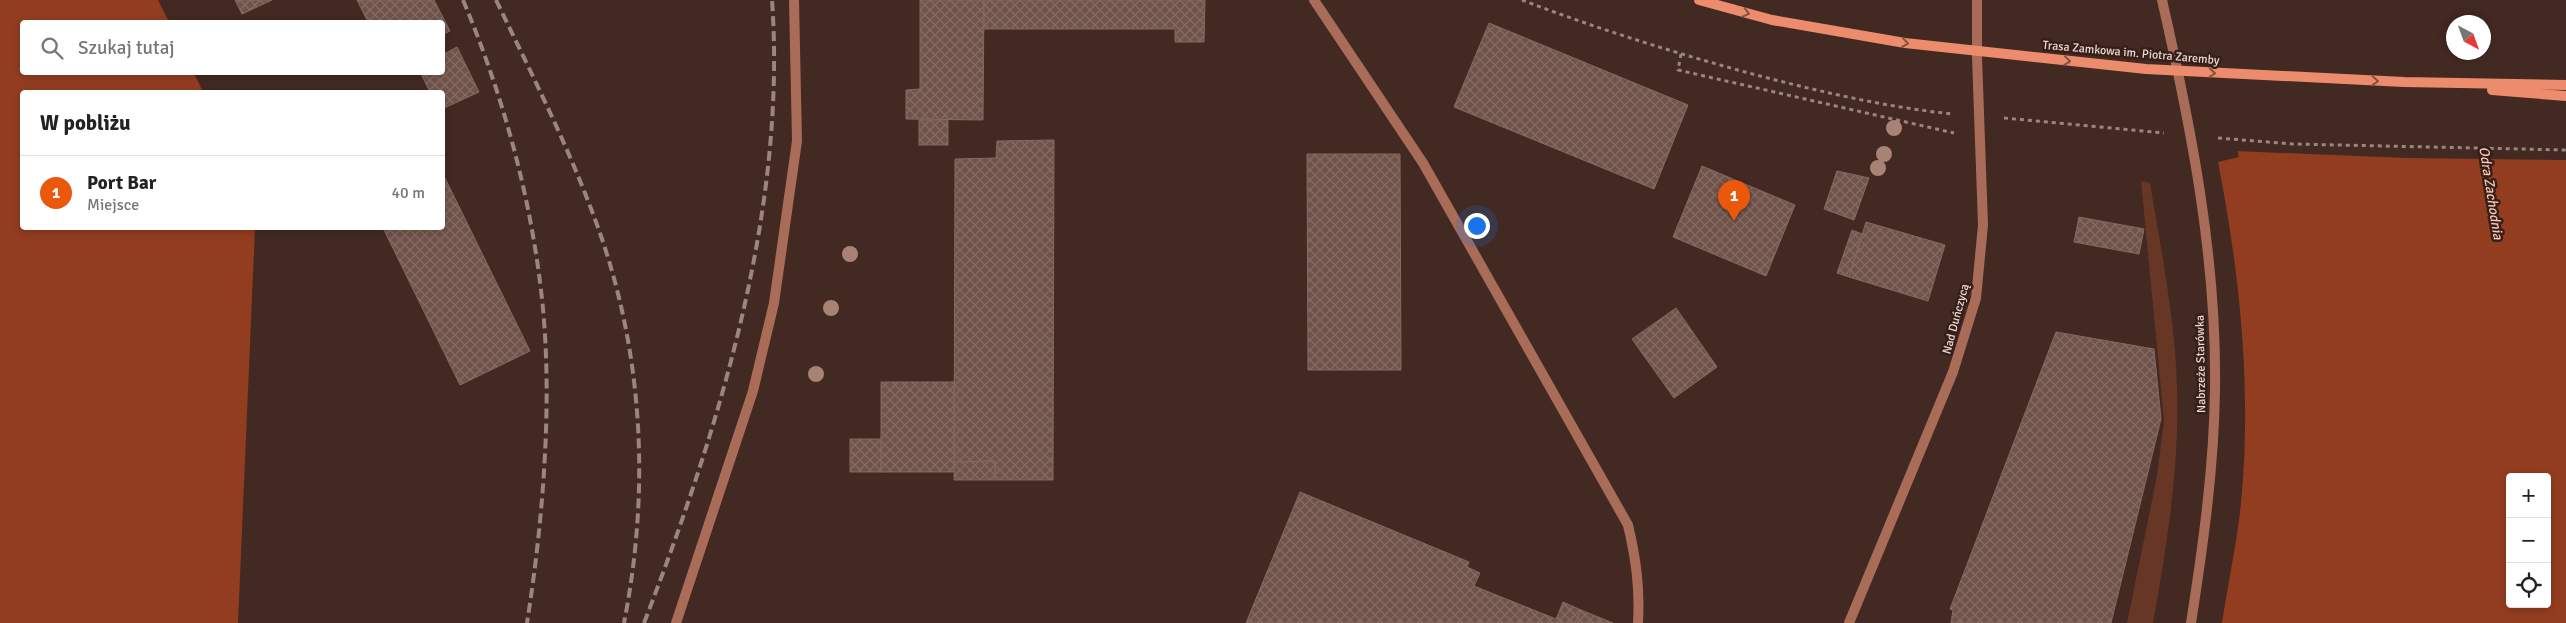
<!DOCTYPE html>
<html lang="pl">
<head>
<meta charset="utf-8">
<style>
	:root { --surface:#fff; --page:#f6f6f6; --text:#222; --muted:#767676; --line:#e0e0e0; --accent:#ea580c }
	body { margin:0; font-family:Signika,sans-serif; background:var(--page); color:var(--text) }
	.controls { position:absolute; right:15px; bottom:15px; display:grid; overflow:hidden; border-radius:5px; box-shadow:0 2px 8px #0003 }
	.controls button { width:45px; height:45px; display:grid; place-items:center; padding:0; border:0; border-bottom:1px solid var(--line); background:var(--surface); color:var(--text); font:25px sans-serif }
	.compass { position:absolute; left:2446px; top:15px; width:45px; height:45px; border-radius:50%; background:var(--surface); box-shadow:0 2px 8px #0003; rotate:139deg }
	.you { position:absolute; left:1476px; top:225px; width:18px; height:18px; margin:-12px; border:4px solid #fff; border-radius:50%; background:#1a73e8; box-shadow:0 0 0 8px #1a73e833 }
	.badge { display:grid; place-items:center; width:32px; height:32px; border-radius:50%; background:var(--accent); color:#fff; font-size:16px; font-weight:700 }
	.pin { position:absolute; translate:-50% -41px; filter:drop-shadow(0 1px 2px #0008) }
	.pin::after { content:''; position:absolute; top:26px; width:18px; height:15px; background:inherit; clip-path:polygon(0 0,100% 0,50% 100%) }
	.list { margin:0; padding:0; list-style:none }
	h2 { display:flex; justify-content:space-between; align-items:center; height:65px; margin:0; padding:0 20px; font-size:21px }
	h2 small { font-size:16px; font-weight:400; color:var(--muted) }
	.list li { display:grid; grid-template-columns:32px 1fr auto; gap:15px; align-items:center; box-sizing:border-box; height:75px; padding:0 20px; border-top:1px solid var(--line) }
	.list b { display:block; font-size:19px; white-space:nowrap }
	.list p { margin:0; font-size:16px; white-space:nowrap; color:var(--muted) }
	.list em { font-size:16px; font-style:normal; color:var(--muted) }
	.icon { flex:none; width:28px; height:28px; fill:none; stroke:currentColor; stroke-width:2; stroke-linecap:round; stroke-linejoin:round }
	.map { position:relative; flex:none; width:2566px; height:623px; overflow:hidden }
	.search { position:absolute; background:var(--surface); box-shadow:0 2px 8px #0003; left:20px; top:20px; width:425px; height:55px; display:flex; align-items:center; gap:12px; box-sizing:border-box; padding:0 18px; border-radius:5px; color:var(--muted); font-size:19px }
	.panel { position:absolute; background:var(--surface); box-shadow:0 2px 8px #0003; left:20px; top:90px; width:425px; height:140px; border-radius:5px }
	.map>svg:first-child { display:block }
	.green { fill:#683625 }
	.water { fill:#933d20; fill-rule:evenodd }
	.pier { fill:#422921; fill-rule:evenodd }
	.building { fill:url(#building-cross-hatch); stroke:#866960 }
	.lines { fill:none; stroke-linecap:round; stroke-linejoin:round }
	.path { stroke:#9a867f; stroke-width:3; stroke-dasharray:4 4; stroke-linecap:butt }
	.lane { stroke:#a86c59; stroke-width:10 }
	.street { stroke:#a86c59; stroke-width:10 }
	.secondary { stroke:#ec8c6d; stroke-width:10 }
	.rail { stroke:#9b867f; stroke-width:4; stroke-dasharray:10 5; stroke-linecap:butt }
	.tree { fill:#a98276 }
	.oneway { stroke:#88503e }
	.labels { text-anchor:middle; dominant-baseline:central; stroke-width:5; stroke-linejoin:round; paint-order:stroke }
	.street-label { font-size:12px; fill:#e9d8d3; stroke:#371f18 }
	.water-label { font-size:14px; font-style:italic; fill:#fbc9b9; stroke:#371f18 }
</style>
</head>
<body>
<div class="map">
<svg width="2566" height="623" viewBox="0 0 2566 623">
	<defs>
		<pattern id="building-cross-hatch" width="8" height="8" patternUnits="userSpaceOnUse" patternTransform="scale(1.25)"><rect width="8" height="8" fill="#70544b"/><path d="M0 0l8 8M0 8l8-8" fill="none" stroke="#846c64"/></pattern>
	</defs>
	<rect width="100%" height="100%" fill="#422921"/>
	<path class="green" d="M2141,181L2150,183C2161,250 2175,318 2177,386C2180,466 2167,544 2153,623H2127L2157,476L2164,420Z"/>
	<g class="water">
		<polygon points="0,0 158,0 169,22 22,22 22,72 194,73 203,92 22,92 22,228 255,228 238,623 0,623"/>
		<path d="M2201,0H2566V623H2222C2228,583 2237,543 2241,503C2252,389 2240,274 2218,162L2239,157ZM2454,22H2484V52H2454ZM2510,477H2547V604H2510Z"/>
	</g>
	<path class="pier" d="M2198,0H2566V160L2407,158L2235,151ZM2454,22H2484V52H2454Z"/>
	<g class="building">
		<polygon points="235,0 272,0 242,14"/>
		<polygon points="357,0 434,0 450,31 442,35 442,22 368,22"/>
		<polygon points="920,0 984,0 983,120 906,119 906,90 920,89"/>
		<polygon points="984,0 1205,0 1204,42 1175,42 1175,29 984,29"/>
		<polygon points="1489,23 1688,105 1654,189 1454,107"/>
		<polygon points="457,47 479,92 442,109 442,92 430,92 420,72 442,72 442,55"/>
		<rect x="919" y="120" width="29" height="25"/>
		<polygon points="1054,140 1053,480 995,480 995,461 954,462 955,159 996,158 997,141"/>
		<polygon points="1307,154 1400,154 1401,370 1308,370"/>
		<polygon points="1702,166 1795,205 1766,276 1673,237"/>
		<polygon points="1837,171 1869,178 1854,220 1824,209"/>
		<polygon points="442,172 530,351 460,385 383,228 442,228"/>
		<polygon points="2079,217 2144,229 2139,254 2074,242"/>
		<polygon points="1866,222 1945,245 1928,301 1849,277"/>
		<polygon points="1852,230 1862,234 1849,277 1837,273"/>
		<polygon points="1676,308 1717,367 1674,398 1632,339"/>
		<polygon points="2056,332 2154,349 2161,419 2111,623 1951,623 1953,610 1950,609"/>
		<rect x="881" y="382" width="73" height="90"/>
		<rect x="850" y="439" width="31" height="33"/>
		<polygon points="995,461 995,480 954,480 954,462"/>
		<polygon points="1300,492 1469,562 1467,567 1480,573 1474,586 1556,619 1563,602 1581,610 1575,623 1246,623"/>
		<polygon points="1581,610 1613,623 1575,623"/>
	</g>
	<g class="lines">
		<g class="path">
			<path d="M1522,0C1595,28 1669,51 1745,72C1813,90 1883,107 1953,114"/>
			<polyline points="1681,54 1678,70 1954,133"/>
			<polyline points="2004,118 2164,133"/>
			<polyline points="2218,138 2293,144 2566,150"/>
		</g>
		<g class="lane">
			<path d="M1314,0L1423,163L1628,525C1636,559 1640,588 1638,623"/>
			<polyline points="676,623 753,391 774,303 797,141 794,0"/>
		</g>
		<g class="street">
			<path d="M2162,0C2191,127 2217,258 2215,390C2214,468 2203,546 2191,623"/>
			<polyline points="1849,623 1953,372 1976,298 1983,225 1977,57 1977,0"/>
		</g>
		<g class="secondary">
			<polyline points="1699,0 1772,20 1905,43 2146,69 2404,82 2566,85"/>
			<polyline points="2492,90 2566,96"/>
		</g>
		<g class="rail">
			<path d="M463,0C503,95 531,197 542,299C553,400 543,522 527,623"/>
			<path d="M496,0C534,79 575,159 603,242C644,365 649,496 624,623"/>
			<path d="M644,623C719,429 787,210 772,0"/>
		</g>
	</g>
	<g class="tree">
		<circle cx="1894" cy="128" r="8"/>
		<circle cx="1884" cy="154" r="8"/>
		<circle cx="1878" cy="168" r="8"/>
		<circle cx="850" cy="254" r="8"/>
		<circle cx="831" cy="308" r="8"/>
		<circle cx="816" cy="374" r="8"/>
	</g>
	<defs><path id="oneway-chevron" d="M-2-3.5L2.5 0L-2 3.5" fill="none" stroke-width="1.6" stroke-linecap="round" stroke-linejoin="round" transform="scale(1.25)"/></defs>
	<g class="oneway">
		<use href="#oneway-chevron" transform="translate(1746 13) rotate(15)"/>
		<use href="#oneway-chevron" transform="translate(1905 43) rotate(7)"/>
		<use href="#oneway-chevron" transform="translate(2067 61) rotate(6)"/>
		<use href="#oneway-chevron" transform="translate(2212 73) rotate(3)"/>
		<use href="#oneway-chevron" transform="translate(2375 81) rotate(3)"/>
	</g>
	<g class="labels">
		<g class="street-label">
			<text transform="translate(2131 53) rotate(5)">Trasa Zamkowa im. Piotra Zaremby</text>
			<text transform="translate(1956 319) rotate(-75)">Nad Duńczycą</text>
			<text transform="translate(2201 364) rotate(-91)">Nabrzeże Starówka</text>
		</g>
		<g class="water-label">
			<text transform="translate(2491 193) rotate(81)">Odra Zachodnia</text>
		</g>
	</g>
</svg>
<div class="controls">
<button>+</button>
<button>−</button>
<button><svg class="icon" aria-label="locate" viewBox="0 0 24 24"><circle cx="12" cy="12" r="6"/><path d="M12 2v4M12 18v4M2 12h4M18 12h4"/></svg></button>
</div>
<svg class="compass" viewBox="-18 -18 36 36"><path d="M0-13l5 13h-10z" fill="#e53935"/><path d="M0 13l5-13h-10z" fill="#767676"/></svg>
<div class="you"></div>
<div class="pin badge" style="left:1734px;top:221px">1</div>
<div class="search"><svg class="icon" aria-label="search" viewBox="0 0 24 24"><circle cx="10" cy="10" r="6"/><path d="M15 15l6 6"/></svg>Szukaj tutaj</div>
<section class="panel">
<h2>W pobliżu<small></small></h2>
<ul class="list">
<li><span class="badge">1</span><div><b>Port Bar</b><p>Miejsce</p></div><em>40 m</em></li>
</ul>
</section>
</div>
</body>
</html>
